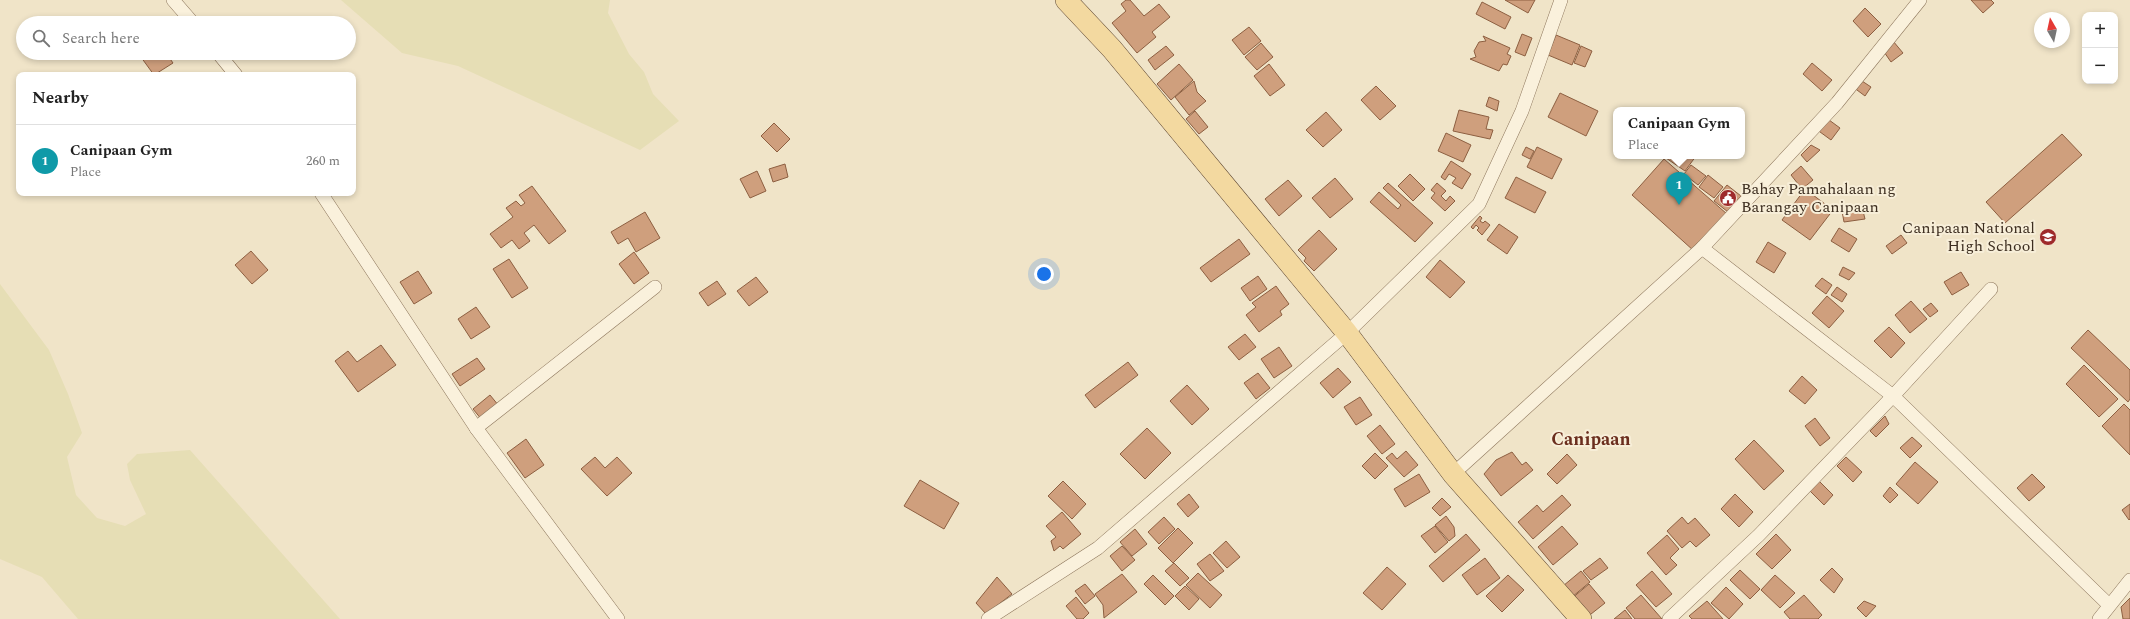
<!DOCTYPE html>
<html lang="en">
<head>
<meta charset="utf-8">
<style>
	:root { --surface:#fff; --page:#f6f6f6; --text:#222; --muted:#767676; --line:#e0e0e0; --accent:#ea580c }
	body { margin:0; font-family:Spectral,serif; background:var(--page); color:var(--text) }
	.controls { position:absolute; right:12px; top:12px; display:grid; overflow:hidden; border-radius:8px; box-shadow:0 2px 6px #0003 }
	.controls button { width:36px; height:36px; display:grid; place-items:center; padding:0; border:0; border-bottom:1px solid var(--line); background:var(--surface); color:var(--text); font:20px sans-serif }
	.compass { position:absolute; left:2034px; top:12px; width:36px; height:36px; border-radius:50%; background:var(--surface); box-shadow:0 2px 6px #0003; rotate:351deg }
	.you { position:absolute; left:1044px; top:274px; width:14px; height:14px; margin:-10px; border:3px solid #fff; border-radius:50%; background:#1a73e8; box-shadow:0 0 0 6px #1a73e833 }
	.badge { display:grid; place-items:center; width:26px; height:26px; border-radius:50%; background:var(--accent); color:#fff; font-size:13px; font-weight:700 }
	.pin { position:absolute; translate:-50% -33px; filter:drop-shadow(0 1px 2px #0008) }
	.pin::after { content:''; position:absolute; top:21px; width:14px; height:12px; background:inherit; clip-path:polygon(0 0,100% 0,50% 100%) }
	.popup { position:absolute; left:1613px; top:107px; width:132px; height:52px; box-sizing:border-box; display:grid; place-content:center; border-radius:8px; background:var(--surface); filter:drop-shadow(0 1px 3px #0005); font-size:13px; white-space:nowrap; color:var(--muted) }
	.popup b { font-size:15px; color:var(--text) }
	.popup::after { content:''; position:absolute; left:50%; top:100%; margin-left:-8px; border:8px solid transparent; border-top-color:var(--surface) }
	.list { margin:0; padding:0; list-style:none }
	h2 { display:flex; justify-content:space-between; align-items:center; height:52px; margin:0; padding:0 16px; font-size:17px }
	h2 small { font-size:13px; font-weight:400; color:var(--muted) }
	.list li { display:grid; grid-template-columns:26px 1fr auto; gap:12px; align-items:center; box-sizing:border-box; height:72px; padding:0 16px; border-top:1px solid var(--line) }
	.list b { display:block; font-size:15px; white-space:nowrap }
	.list p { margin:0; font-size:13px; white-space:nowrap; color:var(--muted) }
	.list em { font-size:13px; font-style:normal; color:var(--muted) }
	.icon { flex:none; width:22px; height:22px; fill:none; stroke:currentColor; stroke-width:2; stroke-linecap:round; stroke-linejoin:round }
	.map { position:relative; flex:none; width:2130px; height:619px; overflow:hidden }
	.search { position:absolute; background:var(--surface); box-shadow:0 2px 6px #0003; left:16px; top:16px; width:340px; height:44px; display:flex; align-items:center; gap:10px; box-sizing:border-box; padding:0 14px; border-radius:22px; color:var(--muted); font-size:15px }
	.panel { position:absolute; background:var(--surface); box-shadow:0 2px 6px #0003; left:16px; top:72px; width:340px; height:124px; border-radius:8px }
	.map>svg:first-child { display:block }
	.farmland { fill:#e6deb5 }
	.building { fill:#cf9f7d; stroke:#8d5f41 }
	.lines { fill:none; stroke-linecap:round; stroke-linejoin:round }
	.minor-casing { stroke:#8d765c; stroke-width:14 }
	.primary-casing { stroke:#5b4430; stroke-width:22 }
	.minor { stroke:#faf1dc; stroke-width:13 }
	.primary { stroke:#f3d9a0; stroke-width:21 }
	.labels { text-anchor:middle; dominant-baseline:central; stroke-width:4; stroke-linejoin:round; paint-order:stroke }
	.poi-label { font-size:16px; fill:#3d2e20; stroke:#f7eed8; text-anchor:start }
	.quarter-label { font-size:18px; font-weight:bold; fill:#6b2e1e; stroke:#f7eed8 }
</style>
</head>
<body>
<div class="map">
<svg width="2130" height="619" viewBox="0 0 2130 619">
	<rect width="100%" height="100%" fill="#f0e4c8"/>
	<g class="farmland">
		<polygon points="341,0 610,0 608,13 629,54 644,72 653,94 679,121 640,150 458,66 402,53"/>
		<polygon points="0,284 49,350 68,394 82,433 67,457 76,495 97,518 125,526 146,514 130,480 127,464 137,454 190,450 340,619 78,619 42,577 0,559"/>
	</g>
	<g class="building">
		<polygon points="1126,0 1130,0 1144,16 1159,4 1170,17 1152,32 1156,37 1137,53 1112,23 1126,11 1121,4"/>
		<polygon points="1505,0 1535,0 1528,13"/>
		<polygon points="1971,0 1991,0 1994,3 1983,13"/>
		<polygon points="1482,2 1511,17 1505,29 1476,14"/>
		<polygon points="1865,8 1881,24 1868,37 1853,21"/>
		<polygon points="1249,27 1261,41 1244,55 1232,40"/>
		<polygon points="1522,34 1532,38 1525,56 1515,52"/>
		<polygon points="1556,35 1580,45 1572,65 1548,55"/>
		<polygon points="1483,36 1510,48 1507,54 1511,56 1507,65 1503,64 1499,71 1470,59 1476,57 1474,51 1479,42 1486,41"/>
		<polygon points="1893,41 1903,53 1891,62 1882,49"/>
		<polygon points="1261,43 1273,57 1257,70 1245,57"/>
		<polygon points="1166,46 1174,55 1155,70 1148,60"/>
		<polygon points="1581,46 1592,51 1585,67 1574,63"/>
		<polygon points="138,53 166,53 173,63 154,75"/>
		<polygon points="1812,63 1832,80 1822,91 1803,74"/>
		<polygon points="1179,64 1193,80 1171,100 1157,84"/>
		<polygon points="1269,64 1285,85 1270,96 1254,76"/>
		<polygon points="1859,79 1871,87 1865,96 1853,87"/>
		<polygon points="1194,81 1197,92 1206,101 1189,115 1175,97"/>
		<polygon points="1376,86 1396,106 1380,120 1361,100"/>
		<polygon points="1560,93 1598,111 1586,136 1548,117"/>
		<polygon points="1489,97 1499,101 1497,111 1486,106"/>
		<polygon points="1459,110 1489,117 1486,129 1493,130 1490,139 1453,131"/>
		<polygon points="1195,111 1208,127 1199,134 1186,119"/>
		<polygon points="1326,112 1342,130 1323,147 1306,130"/>
		<polygon points="1825,117 1840,128 1831,140 1816,129"/>
		<polygon points="774,123 790,139 777,152 761,136"/>
		<polygon points="1446,133 1471,145 1463,162 1438,151"/>
		<polygon points="2062,134 2082,155 2005,223 1986,202"/>
		<polygon points="1811,145 1820,150 1807,162 1801,155"/>
		<polygon points="1526,147 1534,151 1530,159 1522,155"/>
		<polygon points="1537,147 1562,159 1552,179 1527,167"/>
		<polygon points="1667,156 1696,156 1685,171 1666,158"/>
		<polygon points="1664,159 1727,214 1694,251 1632,195"/>
		<polygon points="1451,161 1471,174 1462,189 1452,183 1456,178 1449,174 1445,180 1441,177"/>
		<polygon points="785,164 788,177 773,182 769,169"/>
		<polygon points="1691,165 1706,176 1698,185 1684,174"/>
		<polygon points="1801,166 1813,180 1802,189 1791,175"/>
		<polygon points="757,171 766,191 750,198 740,179"/>
		<polygon points="1410,174 1425,189 1413,201 1398,186"/>
		<polygon points="1708,175 1723,187 1714,198 1699,187"/>
		<polygon points="1516,177 1546,192 1535,213 1505,198"/>
		<polygon points="1335,178 1353,199 1330,218 1312,198"/>
		<polygon points="1288,180 1302,196 1279,216 1265,199"/>
		<polygon points="1388,183 1433,223 1415,242 1370,202 1379,192 1398,209 1401,205 1383,188"/>
		<polygon points="1437,183 1446,191 1441,196 1446,201 1450,196 1455,201 1445,211 1431,198 1435,193 1431,190"/>
		<polygon points="1727,185 1741,196 1728,212 1714,201"/>
		<polygon points="532,186 566,231 549,244 534,225 524,233 530,241 519,249 512,240 501,248 490,234 513,217 506,208 516,201 521,206 525,203 519,195"/>
		<polygon points="1805,189 1833,210 1810,240 1782,220"/>
		<polygon points="1862,207 1865,219 1844,222 1842,211"/>
		<polygon points="645,212 660,238 636,252 628,238 618,244 611,232"/>
		<polygon points="1480,216 1482,218 1480,221 1483,223 1485,221 1490,225 1482,235 1477,230 1479,228 1476,225 1473,229 1471,227"/>
		<polygon points="1499,224 1518,237 1507,254 1487,240"/>
		<polygon points="1839,228 1857,239 1849,252 1831,241"/>
		<polygon points="1319,230 1337,249 1314,271 1304,261 1306,258 1298,250"/>
		<polygon points="1901,235 1907,243 1892,254 1886,246"/>
		<polygon points="1239,239 1250,254 1211,282 1200,268"/>
		<polygon points="1768,242 1786,253 1774,273 1756,262"/>
		<polygon points="251,251 268,270 252,284 235,265"/>
		<polygon points="634,252 649,273 634,284 619,264"/>
		<polygon points="509,259 528,288 512,298 493,269"/>
		<polygon points="1440,260 1465,282 1450,298 1426,277"/>
		<polygon points="1843,267 1855,273 1849,280 1839,275"/>
		<polygon points="418,271 432,293 414,304 400,282"/>
		<polygon points="1961,272 1969,285 1952,295 1944,282"/>
		<polygon points="1258,276 1267,289 1250,301 1241,288"/>
		<polygon points="756,277 768,292 749,306 737,291"/>
		<polygon points="1822,278 1832,285 1826,294 1815,286"/>
		<polygon points="717,281 726,294 708,306 699,293"/>
		<polygon points="1276,286 1289,304 1280,311 1282,315 1259,332 1246,315 1256,307 1252,303"/>
		<polygon points="1837,287 1847,294 1842,302 1831,295"/>
		<polygon points="1827,296 1844,311 1829,328 1812,313"/>
		<polygon points="1911,301 1927,319 1910,333 1895,315"/>
		<polygon points="1931,303 1938,311 1930,317 1923,309"/>
		<polygon points="476,307 490,327 471,339 458,319"/>
		<polygon points="1889,327 1905,343 1891,358 1874,341"/>
		<polygon points="2088,330 2130,370 2130,399 2128,402 2071,348"/>
		<polygon points="1245,334 1256,347 1239,360 1228,347"/>
		<polygon points="381,345 396,365 358,392 335,361 348,351 357,362"/>
		<polygon points="1279,347 1292,366 1274,378 1261,359"/>
		<polygon points="477,358 485,369 460,386 452,374"/>
		<polygon points="1128,362 1138,375 1095,408 1085,395"/>
		<polygon points="2084,365 2118,399 2099,417 2066,384"/>
		<polygon points="1338,368 1351,382 1333,398 1320,383"/>
		<polygon points="1258,373 1270,388 1256,399 1244,383"/>
		<polygon points="1802,376 1817,390 1805,404 1789,391"/>
		<polygon points="1187,385 1209,409 1192,425 1170,401"/>
		<polygon points="490,395 499,406 482,420 473,409"/>
		<polygon points="1360,397 1372,415 1356,425 1344,407"/>
		<polygon points="2124,404 2130,410 2130,455 2102,426"/>
		<polygon points="1885,416 1889,424 1876,437 1870,431"/>
		<polygon points="1815,418 1830,438 1820,446 1805,426"/>
		<polygon points="1380,425 1395,444 1382,454 1367,436"/>
		<polygon points="1147,428 1171,453 1145,479 1120,454"/>
		<polygon points="1912,437 1922,446 1910,458 1900,448"/>
		<polygon points="526,439 544,465 525,478 507,453"/>
		<polygon points="1754,440 1784,471 1764,490 1735,459"/>
		<polygon points="1406,451 1418,465 1404,477 1386,458 1392,453 1397,459"/>
		<polygon points="1512,452 1522,465 1526,462 1533,470 1501,496 1484,474 1496,460"/>
		<polygon points="1375,453 1388,466 1375,479 1362,466"/>
		<polygon points="1567,454 1577,465 1557,484 1547,474"/>
		<polygon points="595,457 605,468 617,457 632,473 607,496 581,469"/>
		<polygon points="1846,457 1862,472 1853,482 1837,466"/>
		<polygon points="1915,462 1938,482 1918,504 1896,484"/>
		<polygon points="1419,474 1430,492 1405,507 1394,489"/>
		<polygon points="2032,474 2045,487 2029,501 2017,488"/>
		<polygon points="920,480 959,503 944,529 904,506"/>
		<polygon points="1063,481 1086,504 1072,519 1048,496"/>
		<polygon points="1819,481 1833,495 1824,505 1810,491"/>
		<polygon points="1890,487 1898,495 1890,503 1883,496"/>
		<polygon points="1189,494 1199,507 1188,517 1177,504"/>
		<polygon points="1735,494 1753,512 1739,527 1721,509"/>
		<polygon points="1562,495 1571,505 1533,539 1518,522 1537,505 1543,512"/>
		<polygon points="1442,498 1451,507 1440,516 1432,508"/>
		<polygon points="2130,504 2130,519 2129,520 2122,510"/>
		<polygon points="1062,512 1081,534 1063,549 1060,546 1054,551 1051,541 1056,537 1046,526"/>
		<polygon points="1446,516 1454,527 1455,536 1449,541 1435,525"/>
		<polygon points="1164,517 1175,529 1159,544 1148,532"/>
		<polygon points="1682,517 1688,524 1695,518 1710,535 1696,547 1690,541 1682,548 1667,531"/>
		<polygon points="1435,526 1448,542 1435,553 1421,536"/>
		<polygon points="1562,526 1578,544 1553,565 1538,547"/>
		<polygon points="1178,528 1193,543 1173,563 1158,548"/>
		<polygon points="1135,529 1147,544 1132,556 1120,542"/>
		<polygon points="1466,534 1480,550 1443,582 1429,566"/>
		<polygon points="1776,534 1791,550 1772,569 1756,554"/>
		<polygon points="1667,535 1679,549 1670,558 1677,565 1666,575 1647,553"/>
		<polygon points="1226,541 1240,557 1227,568 1213,553"/>
		<polygon points="1122,546 1135,560 1122,571 1110,556"/>
		<polygon points="1210,554 1224,571 1210,581 1197,564"/>
		<polygon points="1485,558 1500,578 1477,595 1462,575"/>
		<polygon points="1600,558 1608,568 1591,580 1583,571"/>
		<polygon points="1174,563 1189,578 1180,586 1165,571"/>
		<polygon points="1387,567 1406,584 1382,610 1363,593"/>
		<polygon points="1832,568 1843,579 1834,593 1820,580"/>
		<polygon points="1740,570 1760,589 1750,599 1730,580"/>
		<polygon points="1581,571 1590,582 1572,597 1563,586"/>
		<polygon points="1652,571 1672,594 1656,607 1636,585"/>
		<polygon points="1198,573 1222,595 1210,608 1186,585"/>
		<polygon points="1122,574 1137,592 1104,618 1103,605 1095,594"/>
		<polygon points="1153,575 1174,596 1165,605 1144,584"/>
		<polygon points="1508,575 1524,590 1502,612 1486,596"/>
		<polygon points="1775,575 1795,593 1780,608 1761,590"/>
		<polygon points="997,577 1012,594 986,614 976,603"/>
		<polygon points="1085,584 1095,596 1085,604 1075,591"/>
		<polygon points="1589,584 1605,603 1586,618 1571,599"/>
		<polygon points="1185,586 1199,599 1189,610 1175,596"/>
		<polygon points="1726,587 1743,604 1729,619 1711,603"/>
		<polygon points="1641,595 1662,619 1635,619 1626,608"/>
		<polygon points="1804,595 1822,615 1818,619 1790,619 1784,612"/>
		<polygon points="1076,597 1089,613 1083,619 1077,619 1066,606"/>
		<polygon points="2130,598 2130,619 2123,619 2121,607"/>
		<polygon points="1707,601 1723,619 1692,619 1689,616"/>
		<polygon points="1864,601 1876,606 1866,617 1857,608"/>
		<polygon points="1625,610 1632,619 1614,619"/>
	</g>
	<g class="lines">
		<g class="minor-casing">
			<g id="minor">
				<polyline points="173,0 193,23"/>
				<polyline points="218,53 236,75"/>
				<polyline points="321,193 476,428 618,619"/>
				<polyline points="1702,248 1893,396 2109,605"/>
				<polyline points="476,428 655,287"/>
				<polyline points="1453,474 1702,248 1837,103 1920,0"/>
				<polyline points="988,619 1098,548 1347,333 1479,204 1522,111 1561,0"/>
				<polyline points="1669,619 1759,535 1893,396 1991,289"/>
				<polyline points="2099,619 2130,580"/>
			</g>
		</g>
		<g class="primary-casing">
			<polyline id="primary" points="1066,0 1112,49 1347,333 1453,474 1581,619"/>
		</g>
		<use href="#minor" class="minor"/>
		<use href="#primary" class="primary"/>
	</g>
	<defs>
		<g id="civic-disc" transform="scale(0.9)"><circle r="9.5" fill="#9e2a2b" stroke="#f7eed8"/><path d="M-.6-6.5H3V-4.5H.6V-3L4-1V1h2V6H-6V1h2V-1L-.6-3ZM-1.2 2.5V6h2.4V2.5Z" fill="#fff"/></g>
		<g id="school-disc" transform="scale(0.9)"><circle r="9.5" fill="#9e2a2b" stroke="#f7eed8"/><path d="M0-5L7-2L0 1L-7-2ZM-4 1L0 2.5L4 1V4Q0 6-4 4Z" fill="#fff"/></g>
	</defs>
	<g fill-rule="evenodd">
		<use href="#civic-disc" x="1728" y="198"/>
		<use href="#school-disc" x="2048" y="237"/>
	</g>
	<g class="labels">
		<g class="poi-label">
			<text x="1741" y="189">Bahay Pamahalaan ng<tspan x="1741" dy="18">Barangay Canipaan</tspan></text>
			<text x="2035" y="228" text-anchor="end">Canipaan National<tspan x="2035" dy="18">High School</tspan></text>
		</g>
		<g class="quarter-label">
			<text x="1591" y="439">Canipaan</text>
		</g>
	</g>
</svg>
<div class="controls">
<button>+</button>
<button>−</button>
</div>
<svg class="compass" viewBox="-18 -18 36 36"><path d="M0-13l5 13h-10z" fill="#e53935"/><path d="M0 13l5-13h-10z" fill="#767676"/></svg>
<div class="you"></div>
<div class="pin badge" style="left:1679px;top:205px;background:#0f9aa8">1</div>
<div class="popup"><b>Canipaan Gym</b>Place</div>
<div class="search"><svg class="icon" aria-label="search" viewBox="0 0 24 24"><circle cx="10" cy="10" r="6"/><path d="M15 15l6 6"/></svg>Search here</div>
<section class="panel">
<h2>Nearby<small></small></h2>
<ul class="list">
<li><span class="badge" style="background:#0f9aa8">1</span><div><b>Canipaan Gym</b><p>Place</p></div><em>260 m</em></li>
</ul>
</section>
</div>
</body>
</html>
